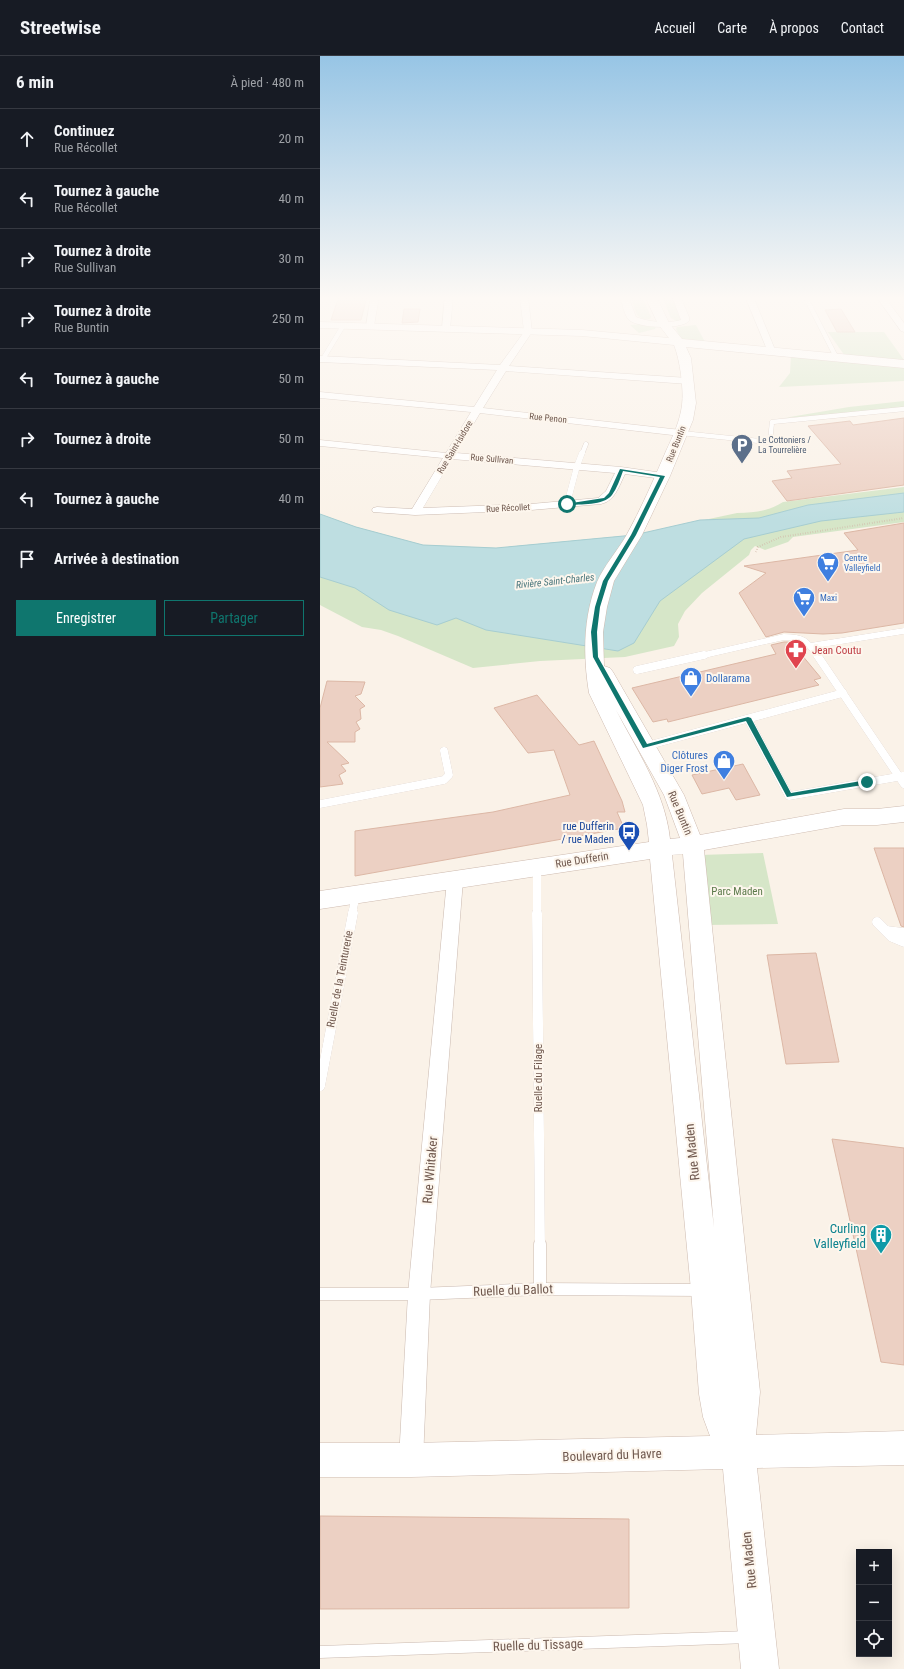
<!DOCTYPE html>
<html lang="fr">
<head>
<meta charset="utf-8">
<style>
	:root { --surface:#171b24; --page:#242831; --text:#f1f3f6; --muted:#9ea1a6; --line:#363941; --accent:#0f766e }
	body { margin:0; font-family:"Roboto Condensed",sans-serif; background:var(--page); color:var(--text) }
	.controls { position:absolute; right:12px; bottom:12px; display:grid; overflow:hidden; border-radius:0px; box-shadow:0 4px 16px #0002 }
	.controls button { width:36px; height:36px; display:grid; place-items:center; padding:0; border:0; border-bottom:1px solid var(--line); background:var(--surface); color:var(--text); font:20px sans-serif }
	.stop { position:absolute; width:12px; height:12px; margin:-9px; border:3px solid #0f766e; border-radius:50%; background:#fff }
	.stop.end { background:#0f766e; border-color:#fff; box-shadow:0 1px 4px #0008 }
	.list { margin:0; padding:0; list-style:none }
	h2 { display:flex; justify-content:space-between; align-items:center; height:52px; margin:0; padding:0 16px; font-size:17px }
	h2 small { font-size:13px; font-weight:400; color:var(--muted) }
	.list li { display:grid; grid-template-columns:26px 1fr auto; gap:12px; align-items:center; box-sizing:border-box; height:60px; padding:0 16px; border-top:1px solid var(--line) }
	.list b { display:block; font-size:15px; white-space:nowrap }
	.list p { margin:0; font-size:13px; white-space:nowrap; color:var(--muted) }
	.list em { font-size:13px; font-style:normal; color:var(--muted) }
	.actions { display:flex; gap:8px; padding:12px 16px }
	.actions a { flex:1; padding:9px 0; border:1px solid var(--accent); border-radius:0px; text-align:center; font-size:14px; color:var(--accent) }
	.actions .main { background:var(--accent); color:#fff }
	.icon { flex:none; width:22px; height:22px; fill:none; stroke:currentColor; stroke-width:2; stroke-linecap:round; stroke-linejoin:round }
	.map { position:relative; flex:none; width:584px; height:1613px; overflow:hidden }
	header { display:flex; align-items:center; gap:24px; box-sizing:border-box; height:56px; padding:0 20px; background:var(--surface); border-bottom:1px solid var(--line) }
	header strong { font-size:19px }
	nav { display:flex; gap:22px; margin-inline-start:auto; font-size:14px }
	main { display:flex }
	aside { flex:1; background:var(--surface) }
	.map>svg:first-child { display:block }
	.green { fill:#d6e6c8 }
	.water { fill:#bedee1; stroke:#a6cdd1 }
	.building { fill:#ecd0c3; stroke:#dcb7a5 }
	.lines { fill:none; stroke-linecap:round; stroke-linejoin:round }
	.lane-far4-casing { stroke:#cab9af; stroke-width:5 }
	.lane-far3-casing { stroke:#cab9af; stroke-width:6 }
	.lane-far2-casing { stroke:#cab9af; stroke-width:8 }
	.lane-far1-casing { stroke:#cab9af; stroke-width:10 }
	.lane-casing { stroke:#cab9af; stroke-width:13 }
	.street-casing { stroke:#cab9af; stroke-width:1 }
	.secondary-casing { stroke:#cebbb0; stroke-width:1 }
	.path { stroke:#d1b4a6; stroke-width:2; stroke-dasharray:0.5 2; stroke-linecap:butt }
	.lane-far4 { stroke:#fff; stroke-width:4.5 }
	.lane-far3 { stroke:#fff; stroke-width:6 }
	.lane-far2 { stroke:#fff; stroke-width:8 }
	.lane-far1 { stroke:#fff; stroke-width:10 }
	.lane { stroke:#fff; stroke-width:12 }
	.street { fill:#fff; fill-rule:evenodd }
	.secondary { fill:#fff; fill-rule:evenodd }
	.route { fill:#0f766e }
	.labels { text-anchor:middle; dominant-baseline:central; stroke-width:4; stroke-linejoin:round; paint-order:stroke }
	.far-street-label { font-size:9px; fill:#70594f; stroke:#fdf6ed }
	.far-service-label { font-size:9px; fill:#4e5e75; stroke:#fdf6ed; text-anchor:start }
	.far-shop-label { font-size:9px; fill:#366cbe; stroke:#fdf6ed; text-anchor:start }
	.far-water-label { font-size:10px; font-style:italic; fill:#48757b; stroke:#fdf6ed }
	.health-label { font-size:11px; fill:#be3a42; stroke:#fdf6ed; text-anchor:start }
	.shop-label { font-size:11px; fill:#366cbe; stroke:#fdf6ed; text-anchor:start }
	.street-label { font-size:11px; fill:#70594f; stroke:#fdf6ed }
	.transit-label { font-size:11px; fill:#164399; stroke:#fdf6ed; text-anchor:end }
	.park-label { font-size:11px; fill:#5c7a4b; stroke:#fdf6ed }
	.near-street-label { font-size:13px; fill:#70594f; stroke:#fdf6ed }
	.near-culture-label { font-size:13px; fill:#0d838f; stroke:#fdf6ed; text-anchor:end }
</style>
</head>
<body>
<header>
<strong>Streetwise</strong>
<nav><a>Accueil</a><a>Carte</a><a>À propos</a><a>Contact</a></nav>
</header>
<main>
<aside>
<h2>6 min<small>À pied · 480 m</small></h2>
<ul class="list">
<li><svg class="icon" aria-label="ahead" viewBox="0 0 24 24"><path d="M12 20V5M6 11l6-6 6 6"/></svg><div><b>Continuez</b><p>Rue Récollet</p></div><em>20 m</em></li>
<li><svg class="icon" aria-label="left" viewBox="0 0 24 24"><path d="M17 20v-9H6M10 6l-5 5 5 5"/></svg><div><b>Tournez à gauche</b><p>Rue Récollet</p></div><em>40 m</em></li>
<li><svg class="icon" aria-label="right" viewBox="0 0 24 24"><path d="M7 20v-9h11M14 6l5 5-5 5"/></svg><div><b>Tournez à droite</b><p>Rue Sullivan</p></div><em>30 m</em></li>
<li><svg class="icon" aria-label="right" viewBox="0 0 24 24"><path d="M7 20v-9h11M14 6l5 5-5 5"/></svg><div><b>Tournez à droite</b><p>Rue Buntin</p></div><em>250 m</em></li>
<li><svg class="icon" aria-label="left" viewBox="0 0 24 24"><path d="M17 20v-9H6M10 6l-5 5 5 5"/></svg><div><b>Tournez à gauche</b></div><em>50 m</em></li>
<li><svg class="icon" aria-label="right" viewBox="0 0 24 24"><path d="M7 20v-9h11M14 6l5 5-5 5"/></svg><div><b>Tournez à droite</b></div><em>50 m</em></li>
<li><svg class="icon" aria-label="left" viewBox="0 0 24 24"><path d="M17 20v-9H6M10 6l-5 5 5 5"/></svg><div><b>Tournez à gauche</b></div><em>40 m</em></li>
<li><svg class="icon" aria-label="arrive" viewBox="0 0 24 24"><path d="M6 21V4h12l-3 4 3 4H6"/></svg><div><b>Arrivée à destination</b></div></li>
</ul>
<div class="actions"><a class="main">Enregistrer</a><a>Partager</a></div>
</aside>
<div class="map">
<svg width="584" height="1613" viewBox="0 0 584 1613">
	<rect width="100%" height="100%" fill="#faf2e8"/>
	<g class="green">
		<path d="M311,240H322L331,261L330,263C315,265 315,253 311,240Z"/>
		<polygon points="342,240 353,240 361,264 358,266 351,262"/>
		<polygon points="331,268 336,270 335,273 319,277 310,269"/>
		<polygon points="376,269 385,286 361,283 356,273 357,271"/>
		<polygon points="508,276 564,276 584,304 525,300"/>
		<polygon points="471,300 584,310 584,325 459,331 470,317"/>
		<polygon points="584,345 584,353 464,362 529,351"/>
		<path d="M584,431V466L473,481L468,486L445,494L435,490L431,494L429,499L382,537L365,555L358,568L359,581L354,590L305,601L220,605L153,612L78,580L61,574L42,571L0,549V458L36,471L103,489L176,492L314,479L417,457C435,456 447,456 463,446Z"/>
		<polygon points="443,797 458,868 386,869 380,799"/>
	</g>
	<polygon class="water" points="584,437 584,456 501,465 424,483 340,545 314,587 298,595 166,574 136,562 117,569 69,554 35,532 0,521 0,458 36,471 103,489 176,492 314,479 380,464 439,462 488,449"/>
	<g class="building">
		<polygon points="19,240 47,240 41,264 11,264"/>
		<polygon points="84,253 100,253 98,266 82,267"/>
		<polygon points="521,253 535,276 517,276 505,254"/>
		<polygon points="584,362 584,429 467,445 452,425 472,422 467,415 521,408 488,370 530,365 533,369"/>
		<polygon points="584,467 584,567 522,577 503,578 464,576 446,581 419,537 446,517 424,510 538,494 524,477"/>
		<polygon points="464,586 471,586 501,622 494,624 499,629 348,666 347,663 333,666 312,632 456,598 451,589"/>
		<polygon points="7,625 45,626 41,638 35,640 45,650 40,653 41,663 36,666 40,673 35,676 35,686 7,686 29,707 21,709 26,715 19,719 23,728 0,731 0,652"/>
		<polygon points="217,639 259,689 274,685 302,745 305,756 297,756 304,772 35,820 35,775 173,756 250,739 234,694 208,697 174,652"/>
		<polygon points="423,708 440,739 416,744 409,732 382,738 372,719"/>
		<polygon points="554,792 584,792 584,871 581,870"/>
		<polygon points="496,897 519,1006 466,1008 447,899"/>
		<polygon points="512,1083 584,1092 584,1309 561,1306"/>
		<polygon points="0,1460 309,1463 309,1552 0,1553"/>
	</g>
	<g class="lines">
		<g class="lane-far4-casing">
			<g id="lane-far4">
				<polyline points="485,240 516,301"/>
				<polyline points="3,303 23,270"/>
				<polyline points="361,377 450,386 452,366 584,353"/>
				<polyline points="262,398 266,388"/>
			</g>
		</g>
		<g class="lane-far3-casing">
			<g id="lane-far3">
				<polyline points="247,448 257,410 262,397"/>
				<polyline points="490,590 584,575"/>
				<path d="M380,600L464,581C483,581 487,584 497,600"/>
			</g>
		</g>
		<g class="lane-far2-casing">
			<g id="lane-far2">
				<polyline points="497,599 584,728"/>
				<polyline points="317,614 384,599"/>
				<polyline points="428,663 469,740 583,720"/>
				<polyline points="326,690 523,637"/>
				<polyline points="0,748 124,724 129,719 124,695"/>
				<polyline points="217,811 217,858"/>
				<polyline points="32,858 36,839"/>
			</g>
		</g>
		<g class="lane-far1-casing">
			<g id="lane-far1">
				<polyline points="217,857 220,1189"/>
				<polyline points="557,866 572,881 584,886"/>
				<polyline points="567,875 584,877"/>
				<polyline points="0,1030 33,857"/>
			</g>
		</g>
		<g class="lane-casing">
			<g id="lane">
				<polyline points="220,1188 220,1233"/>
				<polyline points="0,1238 99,1238 220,1233 382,1234"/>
				<polyline points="0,1596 429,1581"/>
			</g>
		</g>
		<g class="street-casing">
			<g id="street">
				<polygon points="51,240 59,240 54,270 50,273 46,270"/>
				<polygon points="125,240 133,240 130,273 126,276 122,273"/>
				<path d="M200,240H208L212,276L189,310L368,322L373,325L368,328L186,315L163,352L361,374L366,377L361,380L160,357L136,397L301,411L343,417L348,420L343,423L305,418C299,430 295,445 281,448L211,454L95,459L53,456L52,454L53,452L57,451L92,453L123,402L0,390V384L126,397L151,356L0,342V336L154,351L177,314L0,306V300L180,309L204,276ZM132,403L295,417L286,435L278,442L211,448L103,452Z"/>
				<path d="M300,240H308L316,261C329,266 347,268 361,264L352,240H360L369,261V265C360,274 318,272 309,264C304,259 302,246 300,240Z"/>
				<polygon points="425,240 433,240 456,296 455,298 449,298 448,296"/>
				<polygon points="556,240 564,240 584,267 584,276 581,275"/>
				<polygon points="135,818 141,820 143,824 110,1238 103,1404 100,1413 91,1416 82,1413 79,1404 88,1238 127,824 129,820"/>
			</g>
		</g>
		<g class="secondary-casing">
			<g id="secondary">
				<path d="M325,240H336L349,267L362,283L584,304V312L366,291L371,302L376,347L373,364L350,420L322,479L294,525L287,551L283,576L284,610L290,612L293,616L364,739L380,779L524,753H557L584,750V766L557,769H524L384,794L440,1336L436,1379L584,1375V1409L437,1412L459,1613H421L403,1413L91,1421H0V1387H91L390,1380L383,1361L379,1338L371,1234L330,803L0,853V835L329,786L327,769L323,749L269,637C263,600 263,562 277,526C284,510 297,495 306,480C321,453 334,423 346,395C353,380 360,365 362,349C364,333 360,304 354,289L262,280L0,272V266L262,274L349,282L338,268ZM296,654L344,739L360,782L350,783C345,736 317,695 296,654ZM363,798L394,1172L352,799Z"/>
				<polygon points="575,240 584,240 584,244 576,242"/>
			</g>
		</g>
		<polyline class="path" points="436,496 438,491 461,481 584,462"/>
		<use href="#lane-far4" class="lane-far4"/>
		<use href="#lane-far3" class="lane-far3"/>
		<use href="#lane-far2" class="lane-far2"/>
		<use href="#lane-far1" class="lane-far1"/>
		<use href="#lane" class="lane"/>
		<use href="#street" class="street"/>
		<use href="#secondary" class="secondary"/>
	</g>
	<linearGradient id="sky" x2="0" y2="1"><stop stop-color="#97c5e5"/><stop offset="0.52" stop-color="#fdf9f5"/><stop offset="1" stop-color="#fdf9f5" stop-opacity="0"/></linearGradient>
	<rect width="584" height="466" fill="url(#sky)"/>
	<path class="route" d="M300,413L345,420L316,479L288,525L280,551L277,576L278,601L327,688L428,661L431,662L471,737L547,724L550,726L549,728L467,741L426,665L323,692L273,601L271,576L275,551L283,525L311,479L340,421L303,415C300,423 297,432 292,439C283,450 261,448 247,449L245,448L284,442L289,437Z"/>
	<defs>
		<g id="parking-pin" transform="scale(1.15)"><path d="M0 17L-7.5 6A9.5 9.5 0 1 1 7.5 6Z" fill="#5c6f8a" stroke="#fdf6ed"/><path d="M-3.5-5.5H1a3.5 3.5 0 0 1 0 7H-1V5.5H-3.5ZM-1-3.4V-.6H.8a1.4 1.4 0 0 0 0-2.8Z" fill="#fff"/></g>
		<g id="supermarket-pin" transform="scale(1.15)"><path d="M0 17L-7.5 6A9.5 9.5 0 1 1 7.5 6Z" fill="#3f7fe0" stroke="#fdf6ed"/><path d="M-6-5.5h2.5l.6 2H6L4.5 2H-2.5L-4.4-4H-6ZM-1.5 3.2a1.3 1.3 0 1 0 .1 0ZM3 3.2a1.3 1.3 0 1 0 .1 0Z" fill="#fff"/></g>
		<g id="pharmacy-pin" transform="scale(1.15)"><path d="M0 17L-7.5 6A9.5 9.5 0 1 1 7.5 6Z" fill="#e0444e" stroke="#fdf6ed"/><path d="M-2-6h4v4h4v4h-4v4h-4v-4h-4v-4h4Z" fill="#fff"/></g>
		<g id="shop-pin" transform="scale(1.15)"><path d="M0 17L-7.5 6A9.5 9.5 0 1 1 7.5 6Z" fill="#3f7fe0" stroke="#fdf6ed"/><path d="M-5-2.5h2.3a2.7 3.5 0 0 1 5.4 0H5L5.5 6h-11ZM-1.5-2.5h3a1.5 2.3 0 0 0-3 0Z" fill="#fff"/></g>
		<g id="bus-pin" transform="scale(1.15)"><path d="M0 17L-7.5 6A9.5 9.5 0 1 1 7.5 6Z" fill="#1a4fb4" stroke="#fdf6ed"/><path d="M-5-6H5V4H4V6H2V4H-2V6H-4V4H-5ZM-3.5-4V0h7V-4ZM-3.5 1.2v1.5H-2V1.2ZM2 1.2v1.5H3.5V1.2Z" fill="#fff"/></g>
		<g id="building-pin" transform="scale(1.15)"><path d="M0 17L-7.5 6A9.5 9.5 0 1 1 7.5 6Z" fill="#0f9aa8" stroke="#fdf6ed"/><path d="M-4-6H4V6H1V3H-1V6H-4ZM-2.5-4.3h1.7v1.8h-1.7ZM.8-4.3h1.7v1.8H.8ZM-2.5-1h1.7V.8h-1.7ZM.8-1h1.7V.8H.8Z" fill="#fff"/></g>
	</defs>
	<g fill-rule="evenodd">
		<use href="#parking-pin" x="422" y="389"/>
		<use href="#supermarket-pin" x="508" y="507"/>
		<use href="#supermarket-pin" x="484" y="542"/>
		<use href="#pharmacy-pin" x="476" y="594"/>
		<use href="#shop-pin" x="371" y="622"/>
		<use href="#shop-pin" x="404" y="705"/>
		<use href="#bus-pin" x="309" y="776"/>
		<use href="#building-pin" x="561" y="1179"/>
	</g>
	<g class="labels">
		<g class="far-street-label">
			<text transform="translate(228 362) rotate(6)">Rue Penon</text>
			<text transform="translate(356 388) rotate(-68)">Rue Buntin</text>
			<text transform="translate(135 391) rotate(-59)">Rue Saint-Isidore</text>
			<text transform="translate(172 403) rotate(5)">Rue Sullivan</text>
			<text transform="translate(188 452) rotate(-3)">Rue Récollet</text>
		</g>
		<g class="far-service-label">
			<text x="438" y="384">Le Cottoniers /<tspan x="438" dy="10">La Tourrelière</tspan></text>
		</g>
		<g class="far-shop-label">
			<text x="524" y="502">Centre<tspan x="524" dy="10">Valleyfield</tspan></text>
			<text x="500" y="542">Maxi</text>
		</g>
		<g class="far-water-label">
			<text transform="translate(235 525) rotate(-6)">Rivière Saint-Charles</text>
		</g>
		<g class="health-label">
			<text x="492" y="594">Jean Coutu</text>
		</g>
		<g class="shop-label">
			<text x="386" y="622">Dollarama</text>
			<text x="388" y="699" text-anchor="end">Clôtures<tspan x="388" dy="13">Diger Frost</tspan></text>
		</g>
		<g class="street-label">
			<text transform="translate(360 757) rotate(67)">Rue Buntin</text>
			<text transform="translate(262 804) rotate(-9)">Rue Dufferin</text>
			<text transform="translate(20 923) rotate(-79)">Ruelle de la Teinturerie</text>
			<text transform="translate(218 1022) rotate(-90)">Ruelle du Filage</text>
		</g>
		<g class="transit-label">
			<text x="294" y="770">rue Dufferin<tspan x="294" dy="13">/ rue Maden</tspan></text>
		</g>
		<g class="park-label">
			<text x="417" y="835">Parc Maden</text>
		</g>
		<g class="near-street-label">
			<text transform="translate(372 1096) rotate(-96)">Rue Maden</text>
			<text transform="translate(110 1114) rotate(-85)">Rue Whitaker</text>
			<text transform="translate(193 1234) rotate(-2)">Ruelle du Ballot</text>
			<text transform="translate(292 1399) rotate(-2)">Boulevard du Havre</text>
			<text transform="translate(429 1504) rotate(-96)">Rue Maden</text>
			<text transform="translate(218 1589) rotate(-2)">Ruelle du Tissage</text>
		</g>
		<g class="near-culture-label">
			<text x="546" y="1172">Curling<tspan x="546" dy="15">Valleyfield</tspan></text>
		</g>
	</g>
</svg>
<div class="controls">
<button>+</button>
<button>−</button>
<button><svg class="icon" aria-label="locate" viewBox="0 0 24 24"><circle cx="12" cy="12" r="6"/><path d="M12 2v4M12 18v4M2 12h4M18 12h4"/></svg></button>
</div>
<div class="stop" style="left:247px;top:448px"></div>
<div class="stop end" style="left:547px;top:726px"></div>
</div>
</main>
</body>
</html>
